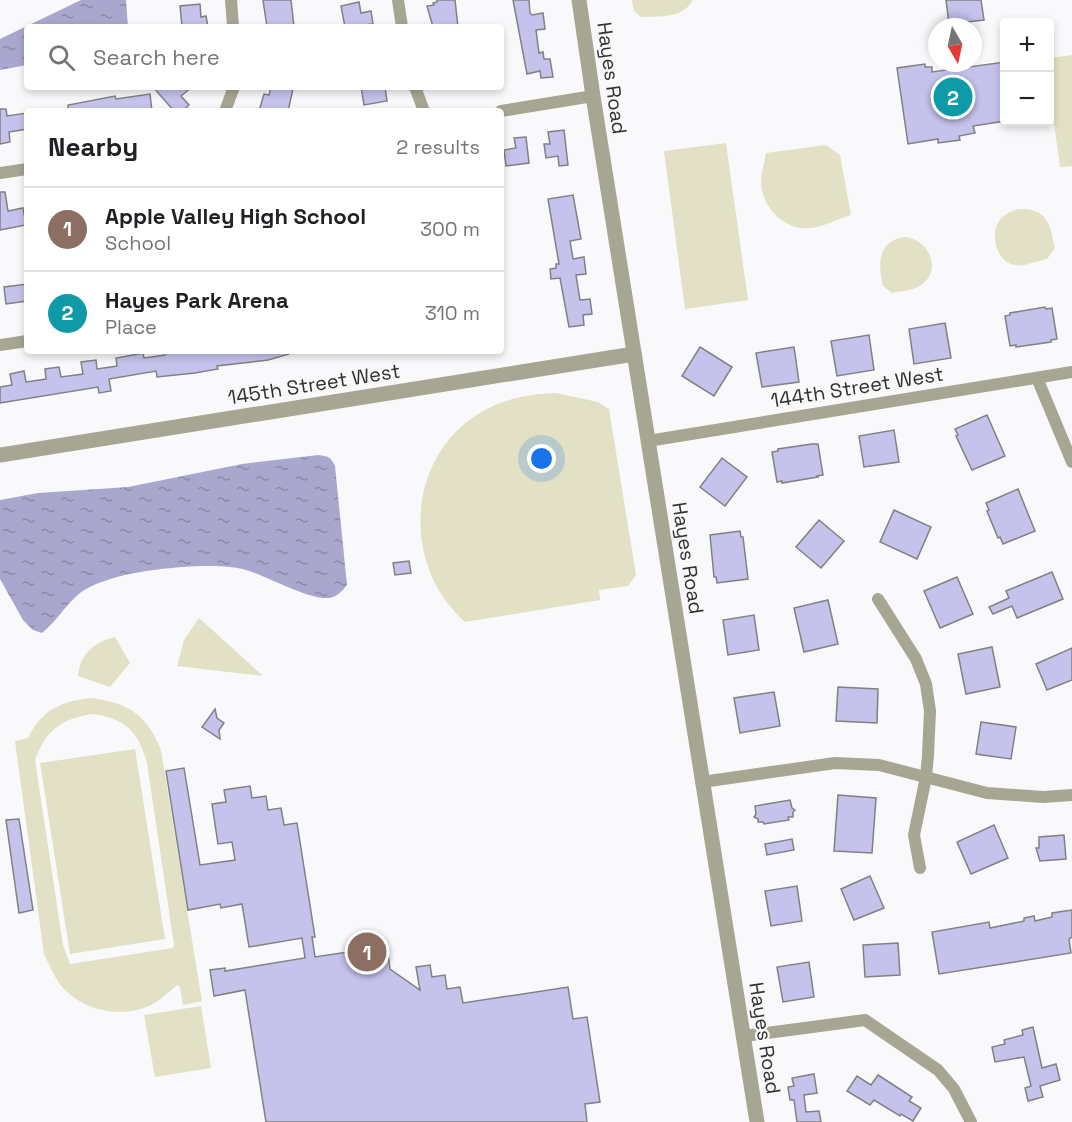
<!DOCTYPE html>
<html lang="en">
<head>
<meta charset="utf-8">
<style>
	:root { --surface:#fff; --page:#f6f6f6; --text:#202124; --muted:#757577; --line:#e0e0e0; --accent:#111827 }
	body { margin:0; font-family:"Space Grotesk",sans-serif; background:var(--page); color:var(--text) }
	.controls { position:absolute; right:18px; top:18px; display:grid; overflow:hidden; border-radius:6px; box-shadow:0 3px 9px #0003 }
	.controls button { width:54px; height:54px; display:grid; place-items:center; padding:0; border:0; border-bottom:2px solid var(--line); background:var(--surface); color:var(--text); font:30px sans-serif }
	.compass { position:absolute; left:928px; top:18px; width:54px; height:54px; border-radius:50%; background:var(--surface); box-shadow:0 3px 9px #0003; rotate:171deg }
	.you { position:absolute; left:542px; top:459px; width:21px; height:21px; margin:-15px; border:4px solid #fff; border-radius:50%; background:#1a73e8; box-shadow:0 0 0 9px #1a73e833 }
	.badge { display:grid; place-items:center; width:39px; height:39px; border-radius:50%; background:var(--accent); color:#fff; font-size:20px; font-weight:700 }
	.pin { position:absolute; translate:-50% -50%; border:3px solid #fff; box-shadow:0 2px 6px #0006 }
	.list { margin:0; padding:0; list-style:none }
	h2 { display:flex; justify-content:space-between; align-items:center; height:78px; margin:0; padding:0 24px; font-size:26px }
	h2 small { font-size:20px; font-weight:400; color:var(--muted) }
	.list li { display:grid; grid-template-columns:39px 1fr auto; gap:18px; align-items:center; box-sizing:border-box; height:84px; padding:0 24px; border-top:2px solid var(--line) }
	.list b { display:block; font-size:22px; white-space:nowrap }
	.list p { margin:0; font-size:20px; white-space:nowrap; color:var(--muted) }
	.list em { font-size:20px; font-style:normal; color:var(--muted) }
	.icon { flex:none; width:33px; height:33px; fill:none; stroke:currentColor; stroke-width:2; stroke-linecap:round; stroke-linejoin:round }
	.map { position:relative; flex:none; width:1072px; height:1122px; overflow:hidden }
	.search { position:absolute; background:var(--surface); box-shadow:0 3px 9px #0003; left:24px; top:24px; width:480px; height:66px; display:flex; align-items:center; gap:15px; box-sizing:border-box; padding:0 21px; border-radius:6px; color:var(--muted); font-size:22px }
	.panel { position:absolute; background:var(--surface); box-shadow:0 3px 9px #0003; left:24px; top:108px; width:480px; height:246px; border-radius:6px }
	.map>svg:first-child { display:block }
	.green { fill:#e2e0c5; fill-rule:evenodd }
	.water { fill:url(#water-ripples) }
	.building { fill:#c5c2ec; stroke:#818184; stroke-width:1.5 }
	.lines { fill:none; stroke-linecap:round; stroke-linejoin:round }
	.minor { stroke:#a7a693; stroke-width:12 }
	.tertiary { stroke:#a7a693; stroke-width:15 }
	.labels { text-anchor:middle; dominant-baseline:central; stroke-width:4.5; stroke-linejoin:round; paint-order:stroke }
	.street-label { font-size:20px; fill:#313132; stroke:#f9f9fc }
</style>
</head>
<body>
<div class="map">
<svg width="1072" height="1122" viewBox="0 0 1072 1122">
	<defs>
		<pattern id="water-ripples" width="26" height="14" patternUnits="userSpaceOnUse" patternTransform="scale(1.5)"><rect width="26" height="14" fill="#aaa7cf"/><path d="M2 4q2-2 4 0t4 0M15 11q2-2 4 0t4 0" fill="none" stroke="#8b89a9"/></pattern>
	</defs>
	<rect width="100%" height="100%" fill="#f9f9fc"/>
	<g class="green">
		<path d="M632,0H693C682,19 660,16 641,17L634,11Z"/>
		<polygon points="1072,55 1072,166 1060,167 1050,94 1050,58"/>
		<polygon points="726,143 748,300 685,309 664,151"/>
		<path d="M826,145L840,155L851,215C837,219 824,227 810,228C784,231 761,206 761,181C761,172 765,162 766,153Z"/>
		<path d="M1019,209C1048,208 1050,225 1055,248L1047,259C1038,261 1023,267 1014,265C996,261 990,235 999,221C1004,214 1012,211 1019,209Z"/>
		<path d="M906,237C933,242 943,275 916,288C909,291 900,291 892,293L883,286C878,265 877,240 906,237Z"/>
		<path d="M556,393L598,402L609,409L636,575L628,586L599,590L600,600L465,622C398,563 407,448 489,408C511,397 533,394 556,393Z"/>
		<polygon points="199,618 262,675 262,676 177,666 184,640"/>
		<path d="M115,637L130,663L110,687L78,676C80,654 94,642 115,637Z"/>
		<path d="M91,698C128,703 147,714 161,750L202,1001L183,1005L180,987L177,985C169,992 161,1000 151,1005C121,1020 79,1010 59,983C53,974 49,964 44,954L15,741L28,738C41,710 62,701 91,698ZM93,714C126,719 138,731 147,763L174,945L173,948L70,964L63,945L35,760C46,730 62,718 93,714Z"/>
		<polygon points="135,749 165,939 70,954 40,763"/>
		<polygon points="201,1006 211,1068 155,1077 144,1015"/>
	</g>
	<g class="water">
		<polygon points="81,0 126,0 128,27 27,27 27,65 0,70 0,39"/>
		<path d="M318,455C328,456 331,457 335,466L347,585C342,591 337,597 329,598C309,600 267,576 246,570C218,561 142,569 114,578C103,581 89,586 80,593C66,604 57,621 42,633L33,630L23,620L0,579V500L38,493L128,487L242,464Z"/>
	</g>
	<g class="building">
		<polygon points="263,0 291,0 294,27 267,27"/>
		<polygon points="437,0 455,0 458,27 433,27 427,6 434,5 433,3 437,2"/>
		<polygon points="513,0 529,0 530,13 532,15 543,13 545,29 536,30 539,53 543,52 544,59 550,59 553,77 541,78 540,71 527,74"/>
		<polygon points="946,0 981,0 984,20 949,24"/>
		<polygon points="359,2 361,13 371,11 373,24 345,27 341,6"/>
		<polygon points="200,4 201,17 206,16 208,27 182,27 180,6"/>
		<polygon points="1005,62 1005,121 973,126 975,133 959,136 960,140 938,143 938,139 908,144 897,68 925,64 925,67 932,67 932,72"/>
		<polygon points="153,87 192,87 181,96 189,105 182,111 174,111"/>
		<polygon points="271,87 293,89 288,111 259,111 264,94 269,95"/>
		<polygon points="361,87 385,87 387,101 364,105"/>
		<polygon points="150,94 152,111 68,111 68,105 115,96 116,99"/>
		<polygon points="0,109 6,109 7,116 27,113 27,129 9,132 10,142 0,144"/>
		<polygon points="564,130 568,165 559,166 558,156 546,158 544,144 550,144 548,132"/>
		<polygon points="526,137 529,163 506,166 504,150 516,148 514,138"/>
		<polygon points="0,192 5,192 8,211 23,208 26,225 0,230"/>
		<polygon points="573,195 581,239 570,241 573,259 584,257 586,274 576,275 580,300 590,299 592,314 583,315 584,325 569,327 560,278 551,279 550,269 556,268 556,264 559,264 548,199"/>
		<polygon points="27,284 27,301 6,304 4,287"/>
		<polygon points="1045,307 1046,309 1052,308 1057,339 1051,340 1051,342 1016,347 1016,345 1010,346 1005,316 1010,315 1010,313"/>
		<polygon points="945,323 951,358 914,364 909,329"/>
		<polygon points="869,335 874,370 837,376 831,341"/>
		<polygon points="700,347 732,367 714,396 682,376"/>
		<polygon points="794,347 799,382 762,387 756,353"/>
		<polygon points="165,351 202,351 203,353 214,351 289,351 289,354 268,360 217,366 218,369 195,373 157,377 156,371 109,379 111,391 99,393 98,387 0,403 0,387 12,385 10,374 24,371 26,382 46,379 45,369 59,367 61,377 83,374 81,362 96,360 97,369 117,366 116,358 143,353 144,358 165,355"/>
		<polygon points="987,415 1005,456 972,470 956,436 958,435 955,429"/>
		<polygon points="894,430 899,462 864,467 859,436"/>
		<polygon points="812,444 818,444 823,475 817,476 818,477 782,483 782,481 777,482 772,452 778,451 778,449"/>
		<polygon points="722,458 747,477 725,506 700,487"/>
		<polygon points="1018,489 1035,531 1003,544 1000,537 998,538 987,511 989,510 986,503"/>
		<polygon points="894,510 931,527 917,559 880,542"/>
		<polygon points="819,520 844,541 821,568 796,547"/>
		<polygon points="740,531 741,537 743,537 748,579 717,583 716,577 714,577 710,535"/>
		<polygon points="409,561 411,573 395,575 393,563"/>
		<polygon points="1052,572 1063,599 1017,618 1012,606 993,614 989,607 1009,598 1006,591"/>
		<polygon points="957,577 973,614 940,628 924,591"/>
		<polygon points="828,600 838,644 804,652 794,608"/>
		<polygon points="754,615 759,650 728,655 723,620"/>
		<polygon points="992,647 1000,687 966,694 958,654"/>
		<polygon points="1072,648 1072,680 1047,690 1036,664"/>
		<polygon points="838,687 878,689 877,723 836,721"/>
		<polygon points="774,692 780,726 740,733 734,698"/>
		<polygon points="215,709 217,718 224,723 219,730 220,739 202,727"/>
		<polygon points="981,722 1016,727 1011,759 976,754"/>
		<polygon points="184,768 200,865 235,860 232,842 218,844 212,804 226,802 224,790 250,786 252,798 266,796 268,810 281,808 284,825 297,823 315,937 312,937 315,957 387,946 390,969 420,990 416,967 430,965 432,977 445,975 447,989 460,987 463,1003 568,987 573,1019 587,1017 600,1102 585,1104 587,1122 266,1122 245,990 214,996 210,970 225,968 225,971 305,958 302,938 249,947 242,904 221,908 220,904 188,910 166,771"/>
		<polygon points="838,795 876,798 872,853 834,851"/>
		<polygon points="790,800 792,808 795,810 793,812 793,817 788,817 789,820 764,824 763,822 758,822 758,819 754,817 756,814 755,806"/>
		<polygon points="19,819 33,910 19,913 6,820"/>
		<polygon points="994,825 1008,858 971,874 957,842"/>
		<polygon points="1064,835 1066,859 1040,861 1036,848 1039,848 1039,837"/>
		<polygon points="792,839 794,850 767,855 765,844"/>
		<polygon points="870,876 884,908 854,920 841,889"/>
		<polygon points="797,886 802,921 771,926 765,891"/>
		<polygon points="1072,910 1072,937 1069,939 1071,953 939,974 932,932 989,922 990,928 1024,921 1024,918 1034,916 1035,921 1052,917 1052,913"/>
		<polygon points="898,943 900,975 865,977 863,945"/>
		<polygon points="809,962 814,997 783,1002 777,967"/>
		<polygon points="1033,1027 1042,1068 1056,1064 1060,1080 1040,1086 1043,1097 1028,1101 1025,1088 1031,1086 1024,1057 995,1062 992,1047 1005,1044 1004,1040 1023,1035 1022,1030"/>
		<polygon points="814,1074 817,1093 804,1095 806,1112 819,1111 821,1122 797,1122 794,1100 790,1100 788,1087 794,1086 792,1078"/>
		<polygon points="878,1075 912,1097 909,1101 921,1108 913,1121 901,1114 900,1116 874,1100 870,1105 847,1091 857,1076 871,1085"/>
	</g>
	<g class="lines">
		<g class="minor">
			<polyline points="231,0 233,27"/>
			<polyline points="398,0 402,27"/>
			<polyline points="415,87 424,111"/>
			<polyline points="225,111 234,87"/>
			<polyline points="501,111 593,96"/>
			<polyline points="0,173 27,169"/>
			<polyline points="0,345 27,341"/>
			<polyline points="1037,378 1072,462"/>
			<polyline points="648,441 1072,372"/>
			<polyline points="878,599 916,659 926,684 930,711 928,755 926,777 914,835 920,868"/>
			<polyline points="702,782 835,763 879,765 987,793 1043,797 1072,795"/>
			<polyline points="744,1036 865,1020 938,1070 954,1089 971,1122"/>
		</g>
		<g class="tertiary">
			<polyline points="579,0 593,96 757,1122"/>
			<polyline points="0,455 634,354"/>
		</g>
	</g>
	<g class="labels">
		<g class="street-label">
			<text transform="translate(612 78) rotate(82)">Hayes Road</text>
			<text transform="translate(314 384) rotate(-9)">145th Street West</text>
			<text transform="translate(857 387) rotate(-9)">144th Street West</text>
			<text transform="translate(688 558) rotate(81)">Hayes Road</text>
			<text transform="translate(765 1038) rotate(81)">Hayes Road</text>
		</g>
	</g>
</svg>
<div class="controls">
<button>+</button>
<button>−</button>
</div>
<svg class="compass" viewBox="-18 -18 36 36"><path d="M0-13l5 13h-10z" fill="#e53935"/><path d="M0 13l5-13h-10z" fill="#757577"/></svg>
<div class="you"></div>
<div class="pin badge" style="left:367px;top:952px;background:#8d6e63">1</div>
<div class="pin badge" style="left:953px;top:97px;background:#0f9aa8">2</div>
<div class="search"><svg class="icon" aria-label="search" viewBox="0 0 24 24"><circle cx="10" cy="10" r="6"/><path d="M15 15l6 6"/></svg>Search here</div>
<section class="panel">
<h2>Nearby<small>2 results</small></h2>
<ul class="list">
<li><span class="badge" style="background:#8d6e63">1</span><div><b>Apple Valley High School</b><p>School</p></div><em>300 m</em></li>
<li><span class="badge" style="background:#0f9aa8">2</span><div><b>Hayes Park Arena</b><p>Place</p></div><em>310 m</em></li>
</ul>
</section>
</div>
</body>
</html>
